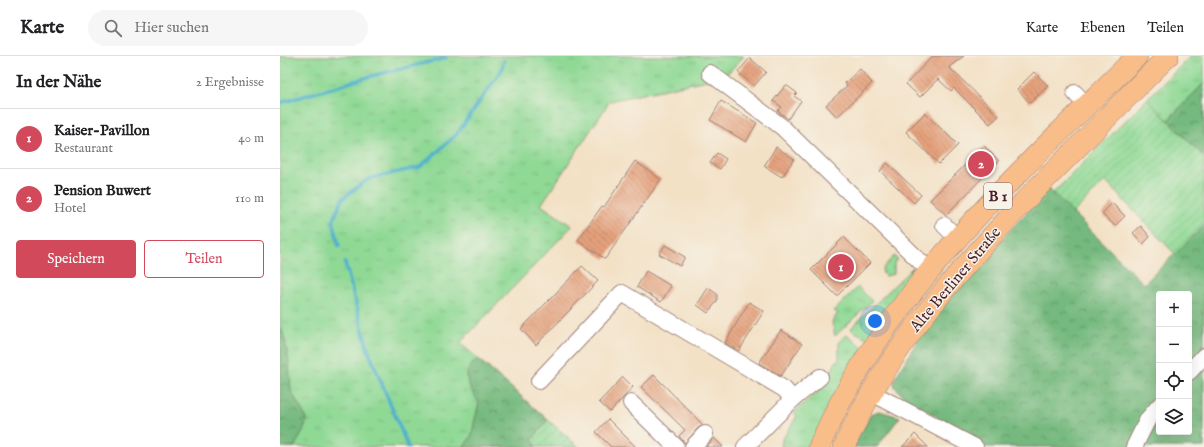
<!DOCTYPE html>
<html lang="de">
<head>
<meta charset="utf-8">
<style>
	:root { --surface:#fff; --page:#f6f6f6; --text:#202124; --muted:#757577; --line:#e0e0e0; --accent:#d1495b }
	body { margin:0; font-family:"IM FELL English",serif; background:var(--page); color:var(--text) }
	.controls { position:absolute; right:12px; bottom:12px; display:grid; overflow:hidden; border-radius:4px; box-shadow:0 4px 16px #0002 }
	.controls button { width:36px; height:36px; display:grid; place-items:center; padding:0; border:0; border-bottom:1px solid var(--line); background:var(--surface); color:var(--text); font:20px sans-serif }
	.you { position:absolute; left:595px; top:265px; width:14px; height:14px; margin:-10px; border:3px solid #fff; border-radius:50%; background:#1a73e8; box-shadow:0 0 0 6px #1a73e833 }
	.badge { display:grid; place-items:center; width:26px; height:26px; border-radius:50%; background:var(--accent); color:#fff; font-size:13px; font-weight:700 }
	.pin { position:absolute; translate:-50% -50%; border:2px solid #fff; box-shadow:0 1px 4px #0006 }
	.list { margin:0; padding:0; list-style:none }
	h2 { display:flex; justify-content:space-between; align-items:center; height:52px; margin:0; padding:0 16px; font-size:17px }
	h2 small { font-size:13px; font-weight:400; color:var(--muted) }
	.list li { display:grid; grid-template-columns:26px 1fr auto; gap:12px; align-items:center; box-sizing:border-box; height:60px; padding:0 16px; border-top:1px solid var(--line) }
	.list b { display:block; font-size:15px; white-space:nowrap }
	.list p { margin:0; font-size:13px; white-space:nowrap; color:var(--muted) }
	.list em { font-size:13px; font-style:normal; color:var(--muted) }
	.actions { display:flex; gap:8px; padding:12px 16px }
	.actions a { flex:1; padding:9px 0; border:1px solid var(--accent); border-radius:4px; text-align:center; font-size:14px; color:var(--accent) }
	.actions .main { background:var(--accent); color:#fff }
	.icon { flex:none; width:22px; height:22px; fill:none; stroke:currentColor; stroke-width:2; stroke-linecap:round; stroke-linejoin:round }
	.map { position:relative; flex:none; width:924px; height:391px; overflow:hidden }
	header { display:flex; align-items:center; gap:24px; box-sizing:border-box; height:56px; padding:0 20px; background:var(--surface); border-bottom:1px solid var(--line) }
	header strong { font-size:19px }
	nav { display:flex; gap:22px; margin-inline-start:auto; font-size:14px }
	.search { width:280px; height:36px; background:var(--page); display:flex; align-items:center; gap:10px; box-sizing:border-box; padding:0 14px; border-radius:22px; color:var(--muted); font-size:15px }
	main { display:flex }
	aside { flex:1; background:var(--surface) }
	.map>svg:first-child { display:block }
	.grass { fill:url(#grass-tufts); stroke:#6d7c60 }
	.forest { fill:url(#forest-crowns); stroke:#5f6c54; fill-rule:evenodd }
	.park { fill:url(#park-crowns); stroke:#6d7c60 }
	.garden { fill:url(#garden-furrows); stroke:#6d7c60 }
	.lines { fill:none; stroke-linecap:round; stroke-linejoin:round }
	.stream { stroke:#4fb1ce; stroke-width:3.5 }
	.building { fill:url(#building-back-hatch) }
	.minor-casing { stroke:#9e8078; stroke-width:18 }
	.major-casing { stroke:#9e8078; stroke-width:22 }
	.minor { stroke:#fff; stroke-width:16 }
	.major { stroke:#f8bd89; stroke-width:21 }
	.labels { text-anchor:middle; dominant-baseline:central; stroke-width:3; stroke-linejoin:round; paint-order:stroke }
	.shield { fill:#f7f3e8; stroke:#7e5f64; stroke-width:1 }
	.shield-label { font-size:15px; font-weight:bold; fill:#4a1f2b }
	.street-label { font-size:16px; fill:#4a1f2b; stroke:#f7f3e8 }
</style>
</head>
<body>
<header>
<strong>Karte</strong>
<div class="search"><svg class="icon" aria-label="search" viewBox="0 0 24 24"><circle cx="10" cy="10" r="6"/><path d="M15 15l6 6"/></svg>Hier suchen</div>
<nav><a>Karte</a><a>Ebenen</a><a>Teilen</a></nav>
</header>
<main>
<aside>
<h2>In der Nähe<small>2 Ergebnisse</small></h2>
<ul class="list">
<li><span class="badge">1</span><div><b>Kaiser-Pavillon</b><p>Restaurant</p></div><em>40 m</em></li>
<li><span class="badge">2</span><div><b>Pension Buwert</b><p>Hotel</p></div><em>110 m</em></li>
</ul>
<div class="actions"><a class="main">Speichern</a><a>Teilen</a></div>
</aside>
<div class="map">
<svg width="924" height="391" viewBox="0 0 924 391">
	<defs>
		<pattern id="grass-tufts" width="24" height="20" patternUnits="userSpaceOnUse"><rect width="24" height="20" fill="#90d995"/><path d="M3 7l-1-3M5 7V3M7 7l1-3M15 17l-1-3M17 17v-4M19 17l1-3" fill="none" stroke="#7eba81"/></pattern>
		<pattern id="forest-crowns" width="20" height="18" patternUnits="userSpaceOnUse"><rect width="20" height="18" fill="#74b97e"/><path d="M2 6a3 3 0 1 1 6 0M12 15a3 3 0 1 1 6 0" fill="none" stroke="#619667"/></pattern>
		<pattern id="park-crowns" width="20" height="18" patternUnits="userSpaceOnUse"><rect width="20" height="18" fill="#90d995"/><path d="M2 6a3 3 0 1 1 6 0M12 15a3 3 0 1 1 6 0" fill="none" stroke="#7eba81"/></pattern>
		<pattern id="garden-furrows" width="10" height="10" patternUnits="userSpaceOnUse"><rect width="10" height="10" fill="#90d995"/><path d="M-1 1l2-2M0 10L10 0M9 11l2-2" fill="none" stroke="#7eba81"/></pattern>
		<pattern id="building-back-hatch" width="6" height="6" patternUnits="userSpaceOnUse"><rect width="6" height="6" fill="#e5a07b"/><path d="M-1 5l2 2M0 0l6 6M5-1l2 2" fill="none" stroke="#bc8265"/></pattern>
	</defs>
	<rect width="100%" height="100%" fill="#f7f3e8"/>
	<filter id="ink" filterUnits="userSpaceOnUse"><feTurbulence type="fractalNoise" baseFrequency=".025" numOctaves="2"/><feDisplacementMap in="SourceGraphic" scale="8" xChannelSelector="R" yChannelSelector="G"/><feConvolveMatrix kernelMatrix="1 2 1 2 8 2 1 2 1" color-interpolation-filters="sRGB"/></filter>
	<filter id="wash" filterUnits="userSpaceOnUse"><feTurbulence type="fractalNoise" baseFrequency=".012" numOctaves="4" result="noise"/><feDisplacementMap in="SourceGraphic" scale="16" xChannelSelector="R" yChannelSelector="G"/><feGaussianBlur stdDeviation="0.9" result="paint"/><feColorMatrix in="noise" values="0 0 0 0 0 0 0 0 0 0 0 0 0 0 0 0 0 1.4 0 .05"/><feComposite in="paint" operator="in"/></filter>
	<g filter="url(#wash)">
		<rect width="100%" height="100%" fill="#f3e1c6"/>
		<g class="grass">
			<polygon points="0,0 464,0 445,20 330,45 261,149 292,170 180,287 268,364 246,391 5,391 0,379"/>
			<polygon points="911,0 924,0 924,27 888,64 867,43"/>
			<polygon points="633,211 628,228 589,283 573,275 571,272"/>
			<polygon points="578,231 592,245 555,280 552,266 558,257 554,255"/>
			<polygon points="566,279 583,291 529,391 501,391 502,384 517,360 514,356 547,328 555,307 559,303 559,287"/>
		</g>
		<g class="forest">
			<polygon points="924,27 924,101 888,64"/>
			<path d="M769,133L864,228L924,169V391H706L623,340L614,330V324L640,280L690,216ZM879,238H909V376H879Z"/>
			<polygon points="0,272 3,276 9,306 11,335 27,363 23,376 14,391 0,391"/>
			<path d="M198,303L268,364L252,384L257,391H183L191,381L199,346C188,330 179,317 198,303Z"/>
			<polygon points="599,355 620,361 597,391 573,391 591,358"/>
		</g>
		<polygon class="park" points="614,200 617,203 614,207 614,218 605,220 603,218 602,213"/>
		<g class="garden">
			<polygon points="867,43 924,101 924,169 895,198 825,125 793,157 773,137"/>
			<polygon points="268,364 299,391 257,391 252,384"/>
		</g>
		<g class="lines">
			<g class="stream">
				<polyline points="0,47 95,19 166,2"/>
				<polyline points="59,190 53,165 62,143 88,123 140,111 176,79 221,15 224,5"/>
				<polyline points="65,207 88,294 128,391"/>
			</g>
		</g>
		<g id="blocks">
			<g class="building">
				<polygon points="653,0 684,0 669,11 719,60 710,68 674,32 671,35 658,23 640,41 626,28"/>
				<polygon points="470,2 486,16 474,30 458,16"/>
				<polygon points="580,13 592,27 557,61 546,49 567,30 565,27"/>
				<polygon points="754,16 768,30 750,47 737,33"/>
				<polygon points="506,29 517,37 514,40 521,45 508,63 498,55 502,51 493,45"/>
				<polygon points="441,45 477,67 466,86 430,64"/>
				<polygon points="645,57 678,89 659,108 626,76"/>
				<polygon points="704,90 719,105 666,159 650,144"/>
				<polygon points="496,91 514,103 502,121 484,110"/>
				<polygon points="437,97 446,103 440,113 430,107"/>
				<polygon points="355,105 381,123 325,203 298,184 322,150 324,151"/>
				<polygon points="607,107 641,139 634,147 600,115"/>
				<polygon points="832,147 845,160 835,170 822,158"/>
				<polygon points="861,170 870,181 863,188 853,177"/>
				<polygon points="564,181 590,207 557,240 531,214"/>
				<polygon points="385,189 405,201 400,210 379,198"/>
				<polygon points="302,210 318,225 256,289 241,273"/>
				<polygon points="366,215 391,230 381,246 357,231"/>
				<polygon points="428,232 437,238 437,245 428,257 417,249"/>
				<polygon points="469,246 484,255 459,295 445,287"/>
				<polygon points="501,274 522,288 501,320 479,307"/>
				<polygon points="374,319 423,369 418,372 405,387 399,380 405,374 361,331"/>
				<polygon points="343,321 353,331 330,356 319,346"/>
				<polygon points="328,363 356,391 331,391 316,376"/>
				<polygon points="635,378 648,391 622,391"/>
				<polygon points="434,382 443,391 426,391"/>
			</g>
		</g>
	</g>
	<g filter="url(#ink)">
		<use href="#blocks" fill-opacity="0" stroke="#9e8078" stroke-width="1"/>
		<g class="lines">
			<g class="minor-casing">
				<g id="minor">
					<polyline points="430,17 502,71 650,215"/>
					<polyline points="795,37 807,50"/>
					<polyline points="664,169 678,183"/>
					<polyline points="909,316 924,300"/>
					<polyline points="259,325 342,237 504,333 513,343"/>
					<polyline points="592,337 695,391"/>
					<polyline points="351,347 396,391"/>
					<polyline points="413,391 425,378"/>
					<polyline points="465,391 513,343 540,321"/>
					<polyline points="854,391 868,363 879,350"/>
				</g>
			</g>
			<g class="major-casing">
				<g id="major">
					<path d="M539,391C603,238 742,114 857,0"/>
					<path d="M564,391C607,292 682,210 756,133C800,89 844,44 888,0"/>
				</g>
			</g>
			<use href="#minor" class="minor"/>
			<use href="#major" class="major"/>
		</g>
	</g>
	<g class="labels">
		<rect class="shield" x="704" y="127" width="28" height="26" rx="3"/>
		<g class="shield-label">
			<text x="718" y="140">B 1</text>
		</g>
		<g class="street-label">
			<text transform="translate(676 224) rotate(-50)">Alte Berliner Straße</text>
		</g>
	</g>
</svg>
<div class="controls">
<button>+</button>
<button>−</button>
<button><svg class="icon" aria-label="locate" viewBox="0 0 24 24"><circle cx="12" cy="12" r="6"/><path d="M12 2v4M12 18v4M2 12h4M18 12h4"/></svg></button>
<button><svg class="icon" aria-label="layers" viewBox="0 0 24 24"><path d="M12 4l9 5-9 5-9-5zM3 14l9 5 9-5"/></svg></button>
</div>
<div class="you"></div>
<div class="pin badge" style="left:561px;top:211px">1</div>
<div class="pin badge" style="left:701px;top:108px">2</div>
</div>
</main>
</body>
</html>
